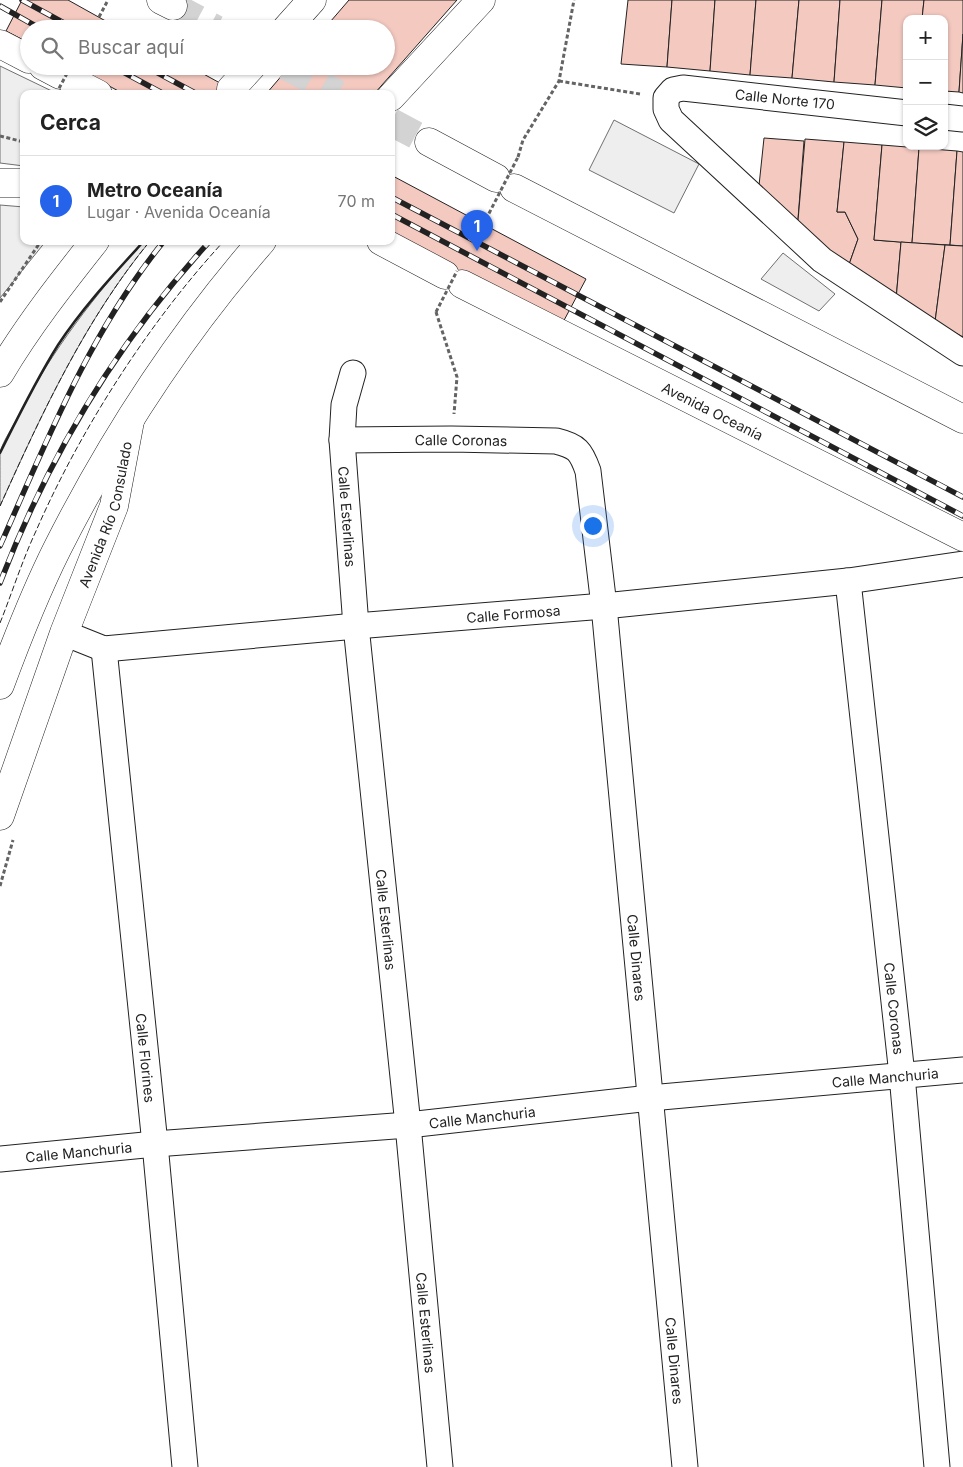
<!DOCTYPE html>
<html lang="es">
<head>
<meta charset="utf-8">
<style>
	:root { --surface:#fff; --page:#f6f6f6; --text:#222; --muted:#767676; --line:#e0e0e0; --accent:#2563eb }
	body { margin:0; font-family:Inter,sans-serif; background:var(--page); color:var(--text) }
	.controls { position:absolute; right:15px; top:15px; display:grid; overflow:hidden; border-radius:10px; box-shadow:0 1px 4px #0004 }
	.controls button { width:45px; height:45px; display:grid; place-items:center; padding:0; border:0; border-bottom:1px solid var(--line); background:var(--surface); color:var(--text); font:25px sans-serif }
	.you { position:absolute; left:592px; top:525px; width:18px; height:18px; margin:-12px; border:4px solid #fff; border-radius:50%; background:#1a73e8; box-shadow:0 0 0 8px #1a73e833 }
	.badge { display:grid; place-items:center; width:32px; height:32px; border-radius:50%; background:var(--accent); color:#fff; font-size:16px; font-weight:700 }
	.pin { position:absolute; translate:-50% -41px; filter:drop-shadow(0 1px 2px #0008) }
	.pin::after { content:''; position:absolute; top:26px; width:18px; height:15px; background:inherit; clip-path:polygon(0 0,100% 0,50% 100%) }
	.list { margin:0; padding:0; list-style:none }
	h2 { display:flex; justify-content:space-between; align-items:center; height:65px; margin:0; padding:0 20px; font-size:21px }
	h2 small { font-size:16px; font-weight:400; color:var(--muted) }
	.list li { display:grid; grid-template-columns:32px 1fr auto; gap:15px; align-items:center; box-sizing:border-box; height:90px; padding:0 20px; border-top:1px solid var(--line) }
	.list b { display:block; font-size:19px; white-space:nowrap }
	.list p { margin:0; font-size:16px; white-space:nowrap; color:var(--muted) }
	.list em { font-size:16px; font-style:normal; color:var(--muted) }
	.icon { flex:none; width:28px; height:28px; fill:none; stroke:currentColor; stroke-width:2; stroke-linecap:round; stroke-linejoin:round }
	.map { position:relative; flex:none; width:963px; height:1467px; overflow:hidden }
	.search { position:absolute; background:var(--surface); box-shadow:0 1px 4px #0004; left:20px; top:20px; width:375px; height:55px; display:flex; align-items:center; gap:12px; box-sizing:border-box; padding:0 18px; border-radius:28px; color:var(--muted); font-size:19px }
	.panel { position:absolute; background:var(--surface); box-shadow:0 1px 4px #0004; left:20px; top:90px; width:375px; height:155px; border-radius:10px }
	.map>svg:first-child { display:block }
	.green { fill:#eee; stroke:#6f6f6f }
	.building { fill:#f3c9c0; stroke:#222 }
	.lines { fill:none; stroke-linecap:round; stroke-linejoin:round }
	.highway-tunnel { stroke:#d3d3d3; stroke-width:28; stroke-dasharray:28 14; stroke-linecap:butt }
	.street-casing { stroke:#222; stroke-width:27 }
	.secondary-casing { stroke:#222; stroke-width:29 }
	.highway-casing { stroke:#222; stroke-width:29 }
	.path { stroke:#646464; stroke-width:3; stroke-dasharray:4 2.5; stroke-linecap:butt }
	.street { stroke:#fff; stroke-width:25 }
	.secondary { stroke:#fff; stroke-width:28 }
	.highway { stroke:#fff; stroke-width:28 }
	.rail-casing { stroke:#222; stroke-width:5.5 }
	.rail { stroke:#fff; stroke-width:4; stroke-dasharray:11; stroke-linecap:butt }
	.path-bridge { stroke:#646464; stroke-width:3; stroke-dasharray:4 2.5; stroke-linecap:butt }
	.fence { stroke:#222; stroke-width:1; stroke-dasharray:6 2.5; stroke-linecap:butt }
	.wall { stroke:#222; stroke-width:2.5 }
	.labels { text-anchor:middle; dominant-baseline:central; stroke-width:4; stroke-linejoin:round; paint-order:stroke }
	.street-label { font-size:14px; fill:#222; stroke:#fff }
</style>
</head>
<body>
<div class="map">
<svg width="963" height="1467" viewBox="0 0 963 1467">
	<rect width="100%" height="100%" fill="#fff"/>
	<g class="green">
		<polygon points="0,66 58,94 24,94 24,166 0,163"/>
		<polygon points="614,120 699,164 674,213 589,170"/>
		<polygon points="0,205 24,207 24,241 46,241 0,298"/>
		<path d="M143,241H150C85,320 42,413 0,506C0,494 0,462 0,452C4,439 13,427 19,415C52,349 95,296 143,241Z"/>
		<polygon points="783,253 835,294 819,311 761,279"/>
	</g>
	<g class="building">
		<polygon points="22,0 68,0 120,29 29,29 29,43 6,31"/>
		<polygon points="349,0 457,0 374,94 266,94 290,66 386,66 386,29 324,29"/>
		<polygon points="628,0 672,0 667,67 621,64"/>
		<polygon points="672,0 715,0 710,71 667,67"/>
		<polygon points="715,0 756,0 750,75 710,71"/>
		<polygon points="756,0 799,0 792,78 750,75"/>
		<polygon points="799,0 840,0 834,82 792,78"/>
		<polygon points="840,0 882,0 875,85 834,82"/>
		<polygon points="882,0 924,0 922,19 907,19 907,88 875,85"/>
		<polygon points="924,0 963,0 963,34 959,92 944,91 944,19 922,19"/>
		<polygon points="963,34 963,93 959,92"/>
		<polygon points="72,66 189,66 240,94 124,94"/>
		<polygon points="764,138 804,141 797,232 758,195"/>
		<polygon points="805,139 844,142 837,212 845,212 858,239 846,273 797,232"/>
		<polygon points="844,142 882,145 874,240 901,242 896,300 846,273 858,239 845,212 837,212"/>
		<polygon points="882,145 919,148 912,243 874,240"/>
		<polygon points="919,148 957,151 950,245 912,243"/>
		<polygon points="957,151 963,152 963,246 950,245"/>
		<polygon points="391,175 586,279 561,326 391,236"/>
		<polygon points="901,242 945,245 935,322 896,300"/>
		<polygon points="945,245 963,246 963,337 935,322"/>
	</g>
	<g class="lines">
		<g class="highway-tunnel">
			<polyline points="173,6 216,29"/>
			<polyline points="286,66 338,94"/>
			<polyline points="391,122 429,142"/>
		</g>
		<g class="street-casing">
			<g id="street">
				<polyline points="907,113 683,88 673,90 666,98 666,109 671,120 822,260 963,353"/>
				<polyline points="944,117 963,119"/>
				<path id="s1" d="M353,373L344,405L342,440L356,626L408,1125L440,1467"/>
				<path id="s2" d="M342,440L451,439L556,441C577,446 581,451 588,471L604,606L685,1467"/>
				<path id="s3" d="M848,581L902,1075L937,1467"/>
				<path id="s4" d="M64,633L104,649L356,626L604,606L848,581L963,564"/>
				<path id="s5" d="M104,649L155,1144L185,1467"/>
				<path id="s6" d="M0,1159L155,1144L408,1125L650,1098L963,1070"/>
			</g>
		</g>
		<g class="secondary-casing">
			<g id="secondary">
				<path id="s7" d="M0,816L64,633L114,506L130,421"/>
			</g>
		</g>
		<g class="highway-casing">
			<g id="highway">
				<polyline points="161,0 173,6"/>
				<polyline points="286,29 312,0"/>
				<polyline points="0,44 29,59"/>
				<polyline points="43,66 60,75"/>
				<polyline points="71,80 98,94"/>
				<polyline points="231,89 252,66"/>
				<polyline points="391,97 481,0"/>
				<polyline points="429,142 496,178"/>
				<polyline points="0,183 24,183"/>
				<polyline points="514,188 963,419"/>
				<polyline points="381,241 445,275"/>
				<path id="s8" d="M462,284L963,537"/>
				<path d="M0,373C28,326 61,284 95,241"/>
				<path d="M0,685C17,639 35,593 57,549C113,438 180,335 262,241"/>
			</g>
		</g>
		<g class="path">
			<polyline points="99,17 108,0"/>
			<polyline points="559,81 640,94"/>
			<polyline points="0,136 24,142"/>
			<polyline points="518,157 523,140 559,81 574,0"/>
			<polyline points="0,302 41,241"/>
			<polyline points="436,312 457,377 454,414"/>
			<polyline points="0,886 13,840"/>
		</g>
		<use href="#street" class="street"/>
		<use href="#secondary" class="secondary"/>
		<use href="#highway" class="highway"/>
		<g class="rail-casing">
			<g id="rail">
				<polyline points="22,0 75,29"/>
				<polyline points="0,6 41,29"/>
				<polyline points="112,66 164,94"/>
				<polyline points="145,66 197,94"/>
				<polyline points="391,197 963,497"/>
				<polyline points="391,214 963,516"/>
				<path d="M0,546C47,440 90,332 164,241"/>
				<path d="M0,583C49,455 117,342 210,241"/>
			</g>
		</g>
		<use href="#rail" class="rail"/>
		<g class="path-bridge">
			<polyline points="56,94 71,66"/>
			<polyline points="483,225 518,157"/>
			<polyline points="436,312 457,271"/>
		</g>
		<g class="fence">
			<path d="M0,506C42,413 85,320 150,241"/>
			<path d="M0,623C12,593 22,561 36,531C80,430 149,322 224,241"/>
		</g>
		<path class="wall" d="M0,453C18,417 36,380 58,345C83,307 114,274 144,241"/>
	</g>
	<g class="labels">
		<g class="street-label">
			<text transform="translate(785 99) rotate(6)">Calle Norte 170</text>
			<text stroke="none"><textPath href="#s8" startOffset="281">Avenida Oceanía</textPath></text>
			<text stroke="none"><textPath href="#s2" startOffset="119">Calle Coronas</textPath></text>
			<text stroke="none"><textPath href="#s7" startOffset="320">Avenida Río Consulado</textPath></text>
			<text stroke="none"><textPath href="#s1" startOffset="145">Calle Esterlinas</textPath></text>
			<text stroke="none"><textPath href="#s4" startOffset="454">Calle Formosa</textPath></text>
			<text stroke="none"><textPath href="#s1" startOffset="550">Calle Esterlinas</textPath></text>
			<text stroke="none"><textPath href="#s2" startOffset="750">Calle Dinares</textPath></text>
			<text stroke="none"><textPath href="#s3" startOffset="430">Calle Coronas</textPath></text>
			<text stroke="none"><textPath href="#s5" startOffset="411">Calle Florines</textPath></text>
			<text stroke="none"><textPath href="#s6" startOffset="889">Calle Manchuria</textPath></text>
			<text stroke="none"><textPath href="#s6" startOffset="484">Calle Manchuria</textPath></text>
			<text stroke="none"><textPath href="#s6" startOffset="79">Calle Manchuria</textPath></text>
			<text stroke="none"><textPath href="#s1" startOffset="955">Calle Esterlinas</textPath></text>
			<text stroke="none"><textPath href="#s2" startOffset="1155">Calle Dinares</textPath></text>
		</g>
	</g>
</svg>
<div class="controls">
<button>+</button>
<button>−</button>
<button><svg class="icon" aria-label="layers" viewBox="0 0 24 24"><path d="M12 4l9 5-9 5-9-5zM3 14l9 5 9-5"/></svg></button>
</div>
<div class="you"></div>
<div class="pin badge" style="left:477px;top:251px">1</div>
<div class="search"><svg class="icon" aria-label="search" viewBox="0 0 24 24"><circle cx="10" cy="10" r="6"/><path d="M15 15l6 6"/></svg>Buscar aquí</div>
<section class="panel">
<h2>Cerca<small></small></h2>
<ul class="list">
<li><span class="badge">1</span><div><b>Metro Oceanía</b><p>Lugar · Avenida Oceanía</p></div><em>70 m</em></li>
</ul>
</section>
</div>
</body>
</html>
